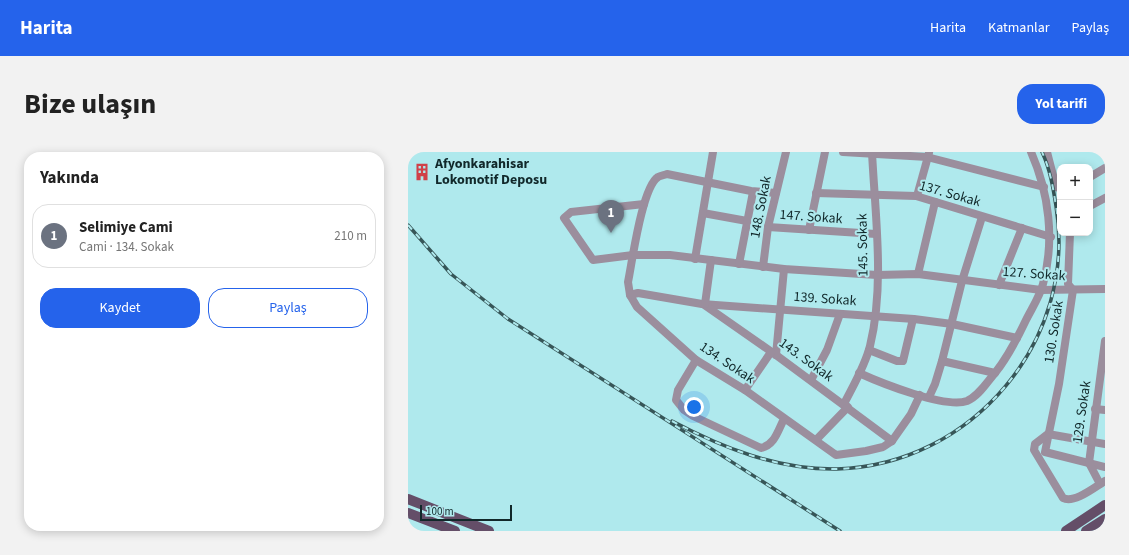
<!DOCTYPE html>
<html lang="tr">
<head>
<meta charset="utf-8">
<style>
	:root { --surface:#fff; --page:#f2f2f2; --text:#222; --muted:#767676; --line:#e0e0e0; --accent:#2563eb }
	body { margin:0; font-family:"Source Sans 3",sans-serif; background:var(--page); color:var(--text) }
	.controls { position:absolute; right:12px; top:12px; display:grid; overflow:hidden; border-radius:8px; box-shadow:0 2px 10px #0003 }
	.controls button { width:36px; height:36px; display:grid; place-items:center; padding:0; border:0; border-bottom:1px solid var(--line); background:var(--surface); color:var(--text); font:20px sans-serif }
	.scale { position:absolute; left:12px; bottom:10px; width:92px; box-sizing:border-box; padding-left:4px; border:2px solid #11282a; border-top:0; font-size:11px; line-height:14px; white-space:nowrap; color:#11282a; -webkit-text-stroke:3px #afe9ed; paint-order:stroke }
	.you { position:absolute; left:286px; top:255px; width:14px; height:14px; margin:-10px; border:3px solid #fff; border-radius:50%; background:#1a73e8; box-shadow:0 0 0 6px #1a73e833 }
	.badge { display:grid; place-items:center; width:26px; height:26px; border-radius:50%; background:var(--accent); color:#fff; font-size:13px; font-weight:700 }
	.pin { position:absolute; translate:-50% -33px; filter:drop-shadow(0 1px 2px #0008) }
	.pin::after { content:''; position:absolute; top:21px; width:14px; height:12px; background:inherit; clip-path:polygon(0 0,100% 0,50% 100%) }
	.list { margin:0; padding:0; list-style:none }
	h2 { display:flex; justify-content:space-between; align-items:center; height:52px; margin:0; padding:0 16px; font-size:17px }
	h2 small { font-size:13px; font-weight:400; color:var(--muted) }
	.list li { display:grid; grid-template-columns:26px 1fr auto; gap:12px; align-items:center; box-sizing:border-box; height:64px; margin:0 8px 8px; padding:0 8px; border:1px solid var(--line); border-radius:16px }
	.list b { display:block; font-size:15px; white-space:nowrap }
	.list p { margin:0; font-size:13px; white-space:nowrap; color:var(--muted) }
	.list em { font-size:13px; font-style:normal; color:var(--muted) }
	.actions { display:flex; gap:8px; padding:12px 16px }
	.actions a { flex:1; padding:9px 0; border:1px solid var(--accent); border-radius:16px; text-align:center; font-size:14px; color:var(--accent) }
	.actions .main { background:var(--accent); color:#fff }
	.map { position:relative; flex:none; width:697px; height:379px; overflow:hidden; border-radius:16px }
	header { display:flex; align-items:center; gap:24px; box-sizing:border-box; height:56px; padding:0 20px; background:var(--accent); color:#fff }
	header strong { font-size:19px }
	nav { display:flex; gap:22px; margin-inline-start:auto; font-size:14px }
	.intro { display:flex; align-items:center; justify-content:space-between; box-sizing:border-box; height:96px; padding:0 24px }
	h1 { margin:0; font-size:28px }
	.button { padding:10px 18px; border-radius:16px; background:var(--accent); color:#fff; font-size:14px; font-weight:700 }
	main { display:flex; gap:24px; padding:0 24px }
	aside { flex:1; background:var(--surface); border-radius:16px; box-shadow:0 2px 10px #0003 }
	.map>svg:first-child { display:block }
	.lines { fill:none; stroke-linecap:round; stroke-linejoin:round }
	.minor { stroke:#9b8e9d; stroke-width:8 }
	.major { stroke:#644e68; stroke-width:10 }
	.rail-casing { stroke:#375658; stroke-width:3.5 }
	.rail { stroke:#afe9ed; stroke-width:2; stroke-dasharray:6; stroke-linecap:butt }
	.labels { text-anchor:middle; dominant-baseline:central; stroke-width:4; stroke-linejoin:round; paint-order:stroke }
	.poi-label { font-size:14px; font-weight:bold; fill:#11282a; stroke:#afe9ed; text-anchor:start }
	.street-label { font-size:14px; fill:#11282a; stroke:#afe9ed }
</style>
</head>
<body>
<header>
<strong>Harita</strong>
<nav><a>Harita</a><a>Katmanlar</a><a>Paylaş</a></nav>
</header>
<div class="intro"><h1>Bize ulaşın</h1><a class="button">Yol tarifi</a></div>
<main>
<aside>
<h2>Yakında<small></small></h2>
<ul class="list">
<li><span class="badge" style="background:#6b7280">1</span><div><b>Selimiye Cami</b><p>Cami · 134. Sokak</p></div><em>210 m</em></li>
</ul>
<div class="actions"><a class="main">Kaydet</a><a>Paylaş</a></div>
</aside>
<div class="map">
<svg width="697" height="379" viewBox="0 0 697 379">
	<rect width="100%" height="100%" fill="#afe9ed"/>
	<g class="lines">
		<g class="minor">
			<polyline points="435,0 519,5 636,35"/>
			<polyline points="639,0 648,35 652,36"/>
			<polyline points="682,25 697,16"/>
			<path d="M368,41L343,39L259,22C256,23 252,24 250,25C234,35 224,111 220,130L222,143L229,155L288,208L337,238L428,303L458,299L475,295L484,289L503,262L512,243"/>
			<polyline points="408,41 508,44 643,85"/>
			<polyline points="509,44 521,1"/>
			<polyline points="236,52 163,60 156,66 185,108 225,103 262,103 376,117 469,123 510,122 633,138 697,137"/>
			<polyline points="682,54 697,46"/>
			<polyline points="295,61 339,69"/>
			<polyline points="360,75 468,82"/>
			<polyline points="401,78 417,0"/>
			<polyline points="662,81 660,132 665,138 651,232 637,300 697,315"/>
			<polyline points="287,107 305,0"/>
			<polyline points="331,112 345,40"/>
			<polyline points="355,115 360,75 378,0"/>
			<polyline points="510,122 527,50"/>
			<polyline points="591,133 614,76"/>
			<polyline points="222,143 230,141 294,152 506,167 544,172 609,186"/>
			<polyline points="295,152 368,203 484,289"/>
			<polyline points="297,152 303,108"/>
			<polyline points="461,198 489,209 495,209 505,167"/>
			<polyline points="368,203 376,117"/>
			<path d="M288,208L270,238L268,248L276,258L285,264L353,296C367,293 370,278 376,267"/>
			<polyline points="534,209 554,129 574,65"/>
			<path d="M451,221C473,231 538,257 559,249C571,244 579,230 587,221"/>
			<polyline points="403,228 419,198 432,162"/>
			<polyline points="337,238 363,200"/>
			<path d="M521,245L527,232L534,209L587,221C600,205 609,187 618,168C624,156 632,144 635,132C647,88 641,41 623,0"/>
			<path d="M436,252C445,234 457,214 462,194C477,133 467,62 464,0"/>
			<polyline points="687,257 697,258"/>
			<polyline points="408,288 440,255"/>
			<path d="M697,292L640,282L627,292L626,298L655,346C666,352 687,335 697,329"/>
			<polyline points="692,332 681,311 697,189"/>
		</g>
		<g class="major">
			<polyline points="0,347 81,379"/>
			<polyline points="0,361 47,379"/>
			<polyline points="658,379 697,353"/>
			<polyline points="678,379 697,367"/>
		</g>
		<g class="rail-casing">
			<g id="rail">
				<polyline points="0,73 43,122 100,167 432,379"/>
				<path d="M264,269C315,296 370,318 429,317C565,313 670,187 648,54C645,35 642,17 634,0"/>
			</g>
		</g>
		<use href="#rail" class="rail"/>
	</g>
	<defs>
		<g id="building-bare" transform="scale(1.38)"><path d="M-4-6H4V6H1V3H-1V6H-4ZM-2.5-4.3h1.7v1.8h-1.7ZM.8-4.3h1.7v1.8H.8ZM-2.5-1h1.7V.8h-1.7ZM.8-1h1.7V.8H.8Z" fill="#d04048" stroke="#afe9ed" stroke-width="2.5" paint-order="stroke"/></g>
	</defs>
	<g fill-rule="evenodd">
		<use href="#building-bare" x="14" y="20"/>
	</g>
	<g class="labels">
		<g class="poi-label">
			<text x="27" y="12">Afyonkarahisar<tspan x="27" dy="16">Lokomotif Deposu</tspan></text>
		</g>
		<g class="street-label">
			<text transform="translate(542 42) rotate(16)">137. Sokak</text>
			<text transform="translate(353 55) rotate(-79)">148. Sokak</text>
			<text transform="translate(403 65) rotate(4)">147. Sokak</text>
			<text transform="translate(455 93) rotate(-91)">145. Sokak</text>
			<text transform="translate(626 122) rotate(4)">127. Sokak</text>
			<text transform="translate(417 147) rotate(4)">139. Sokak</text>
			<text transform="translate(646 180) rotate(-81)">130. Sokak</text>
			<text transform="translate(398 208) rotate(36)">143. Sokak</text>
			<text transform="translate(319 211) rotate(34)">134. Sokak</text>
			<text transform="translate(674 260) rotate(-82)">129. Sokak</text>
		</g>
	</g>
</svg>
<div class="controls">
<button>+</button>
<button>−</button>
</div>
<div class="scale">100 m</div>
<div class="you"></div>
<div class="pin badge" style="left:203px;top:81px;background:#6b7280">1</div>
</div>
</main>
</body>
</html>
